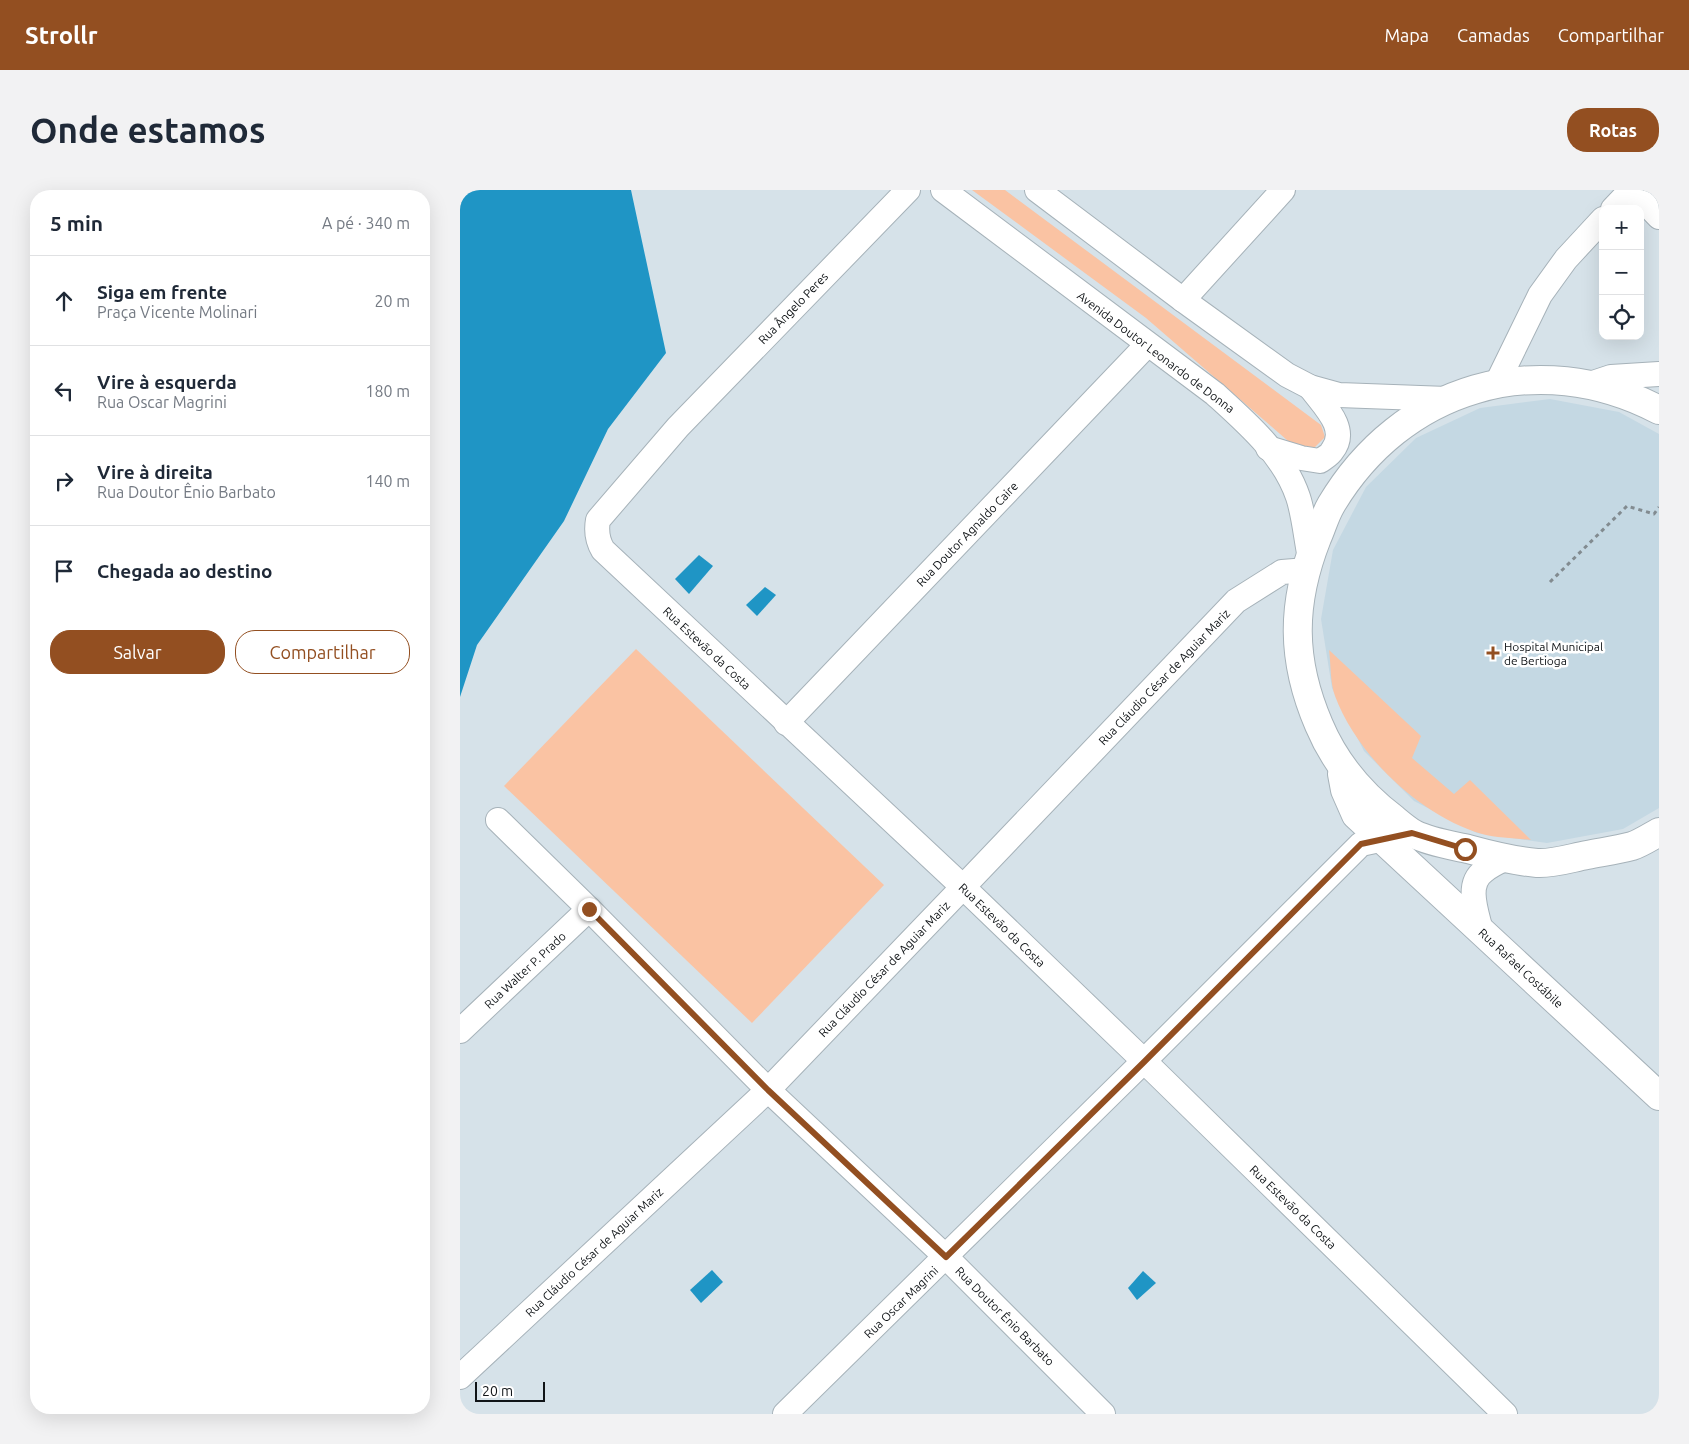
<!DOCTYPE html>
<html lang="pt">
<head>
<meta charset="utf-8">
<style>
	:root { --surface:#fff; --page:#f2f2f3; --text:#1f2937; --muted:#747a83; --line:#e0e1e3; --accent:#934f21 }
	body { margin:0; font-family:Ubuntu,sans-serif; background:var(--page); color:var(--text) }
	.controls { position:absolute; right:15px; top:15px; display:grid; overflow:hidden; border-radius:10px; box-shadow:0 5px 20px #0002 }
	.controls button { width:45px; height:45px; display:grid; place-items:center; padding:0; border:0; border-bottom:1px solid var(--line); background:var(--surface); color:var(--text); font:25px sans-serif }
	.scale { position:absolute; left:15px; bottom:12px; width:70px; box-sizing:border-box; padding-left:5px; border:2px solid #101417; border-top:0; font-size:14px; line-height:18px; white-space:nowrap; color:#101417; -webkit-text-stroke:4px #fff; paint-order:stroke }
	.stop { position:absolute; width:15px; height:15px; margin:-11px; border:4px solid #934f21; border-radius:50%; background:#fff }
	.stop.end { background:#934f21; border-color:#fff; box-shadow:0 1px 5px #0008 }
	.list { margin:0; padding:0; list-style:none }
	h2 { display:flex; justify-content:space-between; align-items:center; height:65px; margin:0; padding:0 20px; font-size:21px }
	h2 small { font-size:16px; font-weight:400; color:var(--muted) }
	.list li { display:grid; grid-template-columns:32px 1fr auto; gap:15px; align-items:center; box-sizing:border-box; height:90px; padding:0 20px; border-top:1px solid var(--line) }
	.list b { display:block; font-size:19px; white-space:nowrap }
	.list p { margin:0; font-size:16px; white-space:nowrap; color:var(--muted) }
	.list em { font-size:16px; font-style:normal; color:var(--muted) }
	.actions { display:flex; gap:10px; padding:15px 20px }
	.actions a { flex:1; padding:11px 0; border:1px solid var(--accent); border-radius:20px; text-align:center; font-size:18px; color:var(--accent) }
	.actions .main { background:var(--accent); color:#fff }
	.icon { flex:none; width:28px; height:28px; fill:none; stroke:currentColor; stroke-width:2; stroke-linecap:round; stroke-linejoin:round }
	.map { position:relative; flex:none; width:1199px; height:1224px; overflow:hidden; border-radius:20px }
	header { display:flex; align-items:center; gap:30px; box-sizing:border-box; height:70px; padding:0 25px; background:var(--accent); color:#fff }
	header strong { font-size:24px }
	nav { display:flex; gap:28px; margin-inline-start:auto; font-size:18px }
	.intro { display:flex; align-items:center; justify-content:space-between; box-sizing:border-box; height:120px; padding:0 30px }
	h1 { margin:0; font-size:35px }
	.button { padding:12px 22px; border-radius:20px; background:var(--accent); color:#fff; font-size:18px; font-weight:700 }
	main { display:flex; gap:30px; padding:0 30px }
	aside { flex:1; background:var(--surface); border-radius:20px; box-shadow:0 5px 20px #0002 }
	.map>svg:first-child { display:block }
	.built { fill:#c4d8e3 }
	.green { fill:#fac3a3 }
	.water { fill:#1f95c5 }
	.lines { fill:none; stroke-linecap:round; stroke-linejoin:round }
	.minor-casing { stroke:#a6b2b9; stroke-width:26 }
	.tertiary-casing { stroke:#a6b2b9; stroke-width:30 }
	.path { stroke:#828b90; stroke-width:3; stroke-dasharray:4 4; stroke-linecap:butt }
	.minor { stroke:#fff; stroke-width:24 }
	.tertiary { stroke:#fff; stroke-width:28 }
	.route { stroke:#934f21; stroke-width:6 }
	.poi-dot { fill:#934f21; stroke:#fff; stroke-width:2 }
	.labels { text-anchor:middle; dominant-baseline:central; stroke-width:5; stroke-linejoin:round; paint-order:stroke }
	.street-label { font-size:12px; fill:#101417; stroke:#fff }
	.poi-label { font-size:12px; fill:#101417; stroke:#fff; text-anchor:start }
</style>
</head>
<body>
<header>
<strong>Strollr</strong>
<nav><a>Mapa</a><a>Camadas</a><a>Compartilhar</a></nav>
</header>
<div class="intro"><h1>Onde estamos</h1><a class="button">Rotas</a></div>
<main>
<aside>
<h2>5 min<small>A pé · 340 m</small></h2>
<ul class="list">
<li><svg class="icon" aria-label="ahead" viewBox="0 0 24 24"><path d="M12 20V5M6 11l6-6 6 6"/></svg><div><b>Siga em frente</b><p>Praça Vicente Molinari</p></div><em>20 m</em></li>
<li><svg class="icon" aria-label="left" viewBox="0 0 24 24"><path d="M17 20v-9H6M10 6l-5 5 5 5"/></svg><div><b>Vire à esquerda</b><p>Rua Oscar Magrini</p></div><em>180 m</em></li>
<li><svg class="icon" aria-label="right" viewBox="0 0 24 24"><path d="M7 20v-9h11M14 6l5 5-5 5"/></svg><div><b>Vire à direita</b><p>Rua Doutor Ênio Barbato</p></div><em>140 m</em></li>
<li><svg class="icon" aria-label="arrive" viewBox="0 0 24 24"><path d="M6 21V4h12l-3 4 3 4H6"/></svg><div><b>Chegada ao destino</b></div></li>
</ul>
<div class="actions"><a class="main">Salvar</a><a>Compartilhar</a></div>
</aside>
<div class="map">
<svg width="1199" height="1224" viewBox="0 0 1199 1224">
	<rect width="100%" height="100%" fill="#d6e2e9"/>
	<polygon class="built" points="1090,209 1159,222 1199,244 1199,618 1163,639 1087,653 1017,643 954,611 904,561 872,498 861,429 873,360 906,297 956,248 1020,218"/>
	<g class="green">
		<polygon points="512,0 545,0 861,235 865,247 852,260 835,257 686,128"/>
		<polygon points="176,459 424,695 292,833 44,596"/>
		<path d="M869,460L961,546L952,568L994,604L1010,590L1071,650C1055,648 1037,648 1022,644C960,626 897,565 875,506C870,493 871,474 869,460Z"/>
	</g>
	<g class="water">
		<polygon points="0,0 171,0 206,163 148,239 104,331 17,455 0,507"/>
		<polygon points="239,365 253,376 229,404 215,389"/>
		<polygon points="305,397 316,405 297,426 286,415"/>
		<polygon points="252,1080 263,1092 241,1113 230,1100"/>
		<polygon points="683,1081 696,1093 677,1110 668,1098"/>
	</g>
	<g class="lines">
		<g class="minor-casing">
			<g id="minor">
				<path d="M448,0L218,237L138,330C136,341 137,350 143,360L503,697L684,871L1045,1224"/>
				<path d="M483,0L755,204C787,233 824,265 838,307C844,325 846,349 850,368"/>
				<polyline points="577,0 723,110 827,185 850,197 879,205 987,209"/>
				<polyline points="1173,0 1199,27"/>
				<polyline points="1153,19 1171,0"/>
				<polyline points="723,110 823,0"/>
				<polyline points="1037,193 1080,105 1106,69 1143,29"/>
				<polyline points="1130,194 1151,187 1199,184"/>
				<path d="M808,258L841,268L860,271C864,268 870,265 872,261C890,239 863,215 850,197"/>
				<polyline points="326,533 687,155"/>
				<polyline points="38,630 129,719 308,900 486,1067 643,1224"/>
				<path d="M1021,741C1017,723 1005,694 1024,681C1030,676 1038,672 1045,669"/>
				<polyline points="0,841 129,719"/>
				<polyline points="0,1187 308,900 503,697 776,411 822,382 847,380"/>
				<polyline points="325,1224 684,871 901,654 938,646"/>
			</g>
		</g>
		<g class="tertiary-casing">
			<g id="tertiary">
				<path d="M1199,220C1077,156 941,197 871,315C865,325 862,337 857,348C831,414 831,470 859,535C875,573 901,604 934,629C940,634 947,640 954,644C970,652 990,655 1008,659C1030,665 1053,671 1077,673C1093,674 1111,668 1127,665C1142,662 1157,660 1172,656C1181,653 1190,647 1199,642"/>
				<polyline points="882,584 885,600 896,625 1199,906"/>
			</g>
		</g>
		<polyline class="path" points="1090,392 1167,316 1194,324 1199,317"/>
		<use href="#minor" class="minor"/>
		<use href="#tertiary" class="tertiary"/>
	</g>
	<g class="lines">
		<polyline class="route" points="129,719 308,900 486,1067 684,872 901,654 952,643 1005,659"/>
	</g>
	<path class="poi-dot" d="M1030.5 455.5h5v5h5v5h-5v5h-5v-5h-5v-5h5z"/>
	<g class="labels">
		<g class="street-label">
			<text transform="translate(333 118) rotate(-46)">Rua Ângelo Peres</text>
			<text transform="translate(696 162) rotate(37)">Avenida Doutor Leonardo de Donna</text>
			<text transform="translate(507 344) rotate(-46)">Rua Doutor Agnaldo Caire</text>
			<text transform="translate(247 458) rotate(43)">Rua Estevão da Costa</text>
			<text transform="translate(704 487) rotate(-46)">Rua Cláudio César de Aguiar Mariz</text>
			<text transform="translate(542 735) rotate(44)">Rua Estevão da Costa</text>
			<text transform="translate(1061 778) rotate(43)">Rua Rafael Costábile</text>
			<text transform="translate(424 779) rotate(-46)">Rua Cláudio César de Aguiar Mariz</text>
			<text transform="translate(65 780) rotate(-43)">Rua Walter P. Prado</text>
			<text transform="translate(833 1017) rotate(44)">Rua Estevão da Costa</text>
			<text transform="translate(134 1062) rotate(-43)">Rua Cláudio César de Aguiar Mariz</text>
			<text transform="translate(441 1112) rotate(-44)">Rua Oscar Magrini</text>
			<text transform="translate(545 1126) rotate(45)">Rua Doutor Ênio Barbato</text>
		</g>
		<g class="poi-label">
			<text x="1044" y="456">Hospital Municipal<tspan x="1044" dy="14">de Bertioga</tspan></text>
		</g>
	</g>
</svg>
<div class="controls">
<button>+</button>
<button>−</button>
<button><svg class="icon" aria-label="locate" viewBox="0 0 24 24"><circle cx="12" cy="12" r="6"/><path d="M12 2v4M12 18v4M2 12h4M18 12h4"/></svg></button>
</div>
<div class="scale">20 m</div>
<div class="stop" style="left:1005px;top:659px"></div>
<div class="stop end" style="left:129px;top:719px"></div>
</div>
</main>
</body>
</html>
